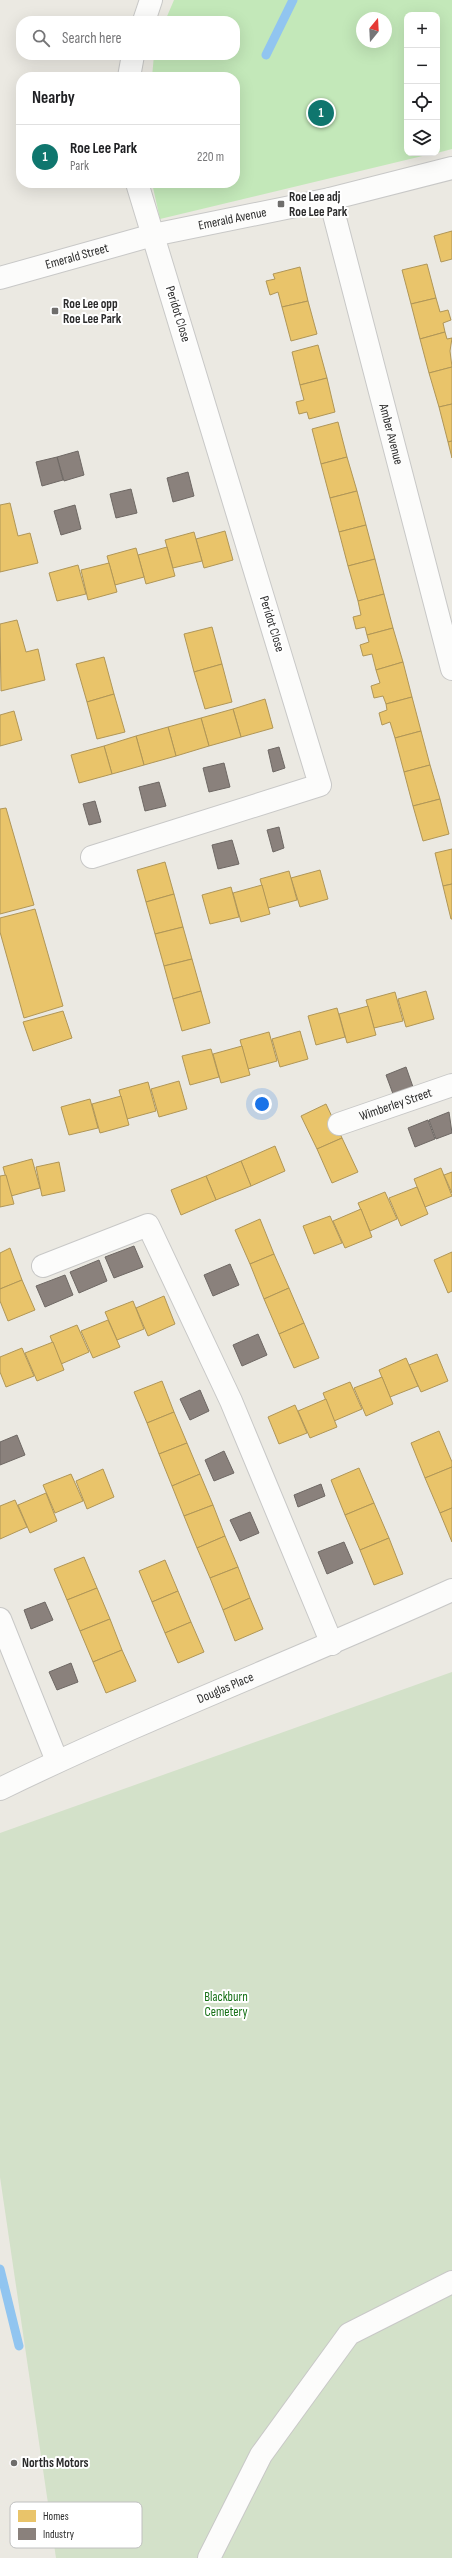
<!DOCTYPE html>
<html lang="en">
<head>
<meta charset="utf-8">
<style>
	:root { --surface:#fff; --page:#f2f2f2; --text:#202124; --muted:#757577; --line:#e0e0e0; --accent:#0f766e }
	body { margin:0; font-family:"Sofia Sans Condensed",sans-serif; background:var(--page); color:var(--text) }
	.controls { position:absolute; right:12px; top:12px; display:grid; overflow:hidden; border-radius:8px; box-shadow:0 4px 16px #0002 }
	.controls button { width:36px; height:36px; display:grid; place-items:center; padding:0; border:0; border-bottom:1px solid var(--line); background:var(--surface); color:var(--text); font:20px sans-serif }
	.compass { position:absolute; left:356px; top:12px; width:36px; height:36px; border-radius:50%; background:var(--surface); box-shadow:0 4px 16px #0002; rotate:18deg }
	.you { position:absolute; left:262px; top:1104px; width:14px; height:14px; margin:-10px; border:3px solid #fff; border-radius:50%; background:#1a73e8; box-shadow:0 0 0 6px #1a73e833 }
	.badge { display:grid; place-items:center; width:26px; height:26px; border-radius:50%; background:var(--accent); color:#fff; font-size:13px; font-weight:700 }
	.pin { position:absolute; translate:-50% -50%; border:2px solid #fff; box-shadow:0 1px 4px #0006 }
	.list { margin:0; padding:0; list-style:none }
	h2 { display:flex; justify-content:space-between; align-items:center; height:52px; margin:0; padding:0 16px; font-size:17px }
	h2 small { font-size:13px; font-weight:400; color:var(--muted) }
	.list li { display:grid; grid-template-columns:26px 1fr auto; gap:12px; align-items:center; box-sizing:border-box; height:64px; padding:0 16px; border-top:1px solid var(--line) }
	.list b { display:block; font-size:15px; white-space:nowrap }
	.list p { margin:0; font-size:13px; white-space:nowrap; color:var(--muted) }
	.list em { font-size:13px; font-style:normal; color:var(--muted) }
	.icon { flex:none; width:22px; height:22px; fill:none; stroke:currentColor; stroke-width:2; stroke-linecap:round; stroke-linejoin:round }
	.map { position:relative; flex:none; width:452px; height:2558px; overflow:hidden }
	.search { position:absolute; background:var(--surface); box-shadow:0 4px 16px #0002; left:16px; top:16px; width:224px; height:44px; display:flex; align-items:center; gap:10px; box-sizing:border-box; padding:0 14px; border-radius:16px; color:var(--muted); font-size:15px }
	.panel { position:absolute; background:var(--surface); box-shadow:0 4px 16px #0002; left:16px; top:72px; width:224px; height:116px; border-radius:16px }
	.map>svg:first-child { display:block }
	.green { fill:#c3e8b9; fill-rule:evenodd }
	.cemetery { fill:#d3e1c9 }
	.homes { fill:#e9c46a; stroke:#b09657 }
	.industry { fill:#8a817c; stroke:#6e6864 }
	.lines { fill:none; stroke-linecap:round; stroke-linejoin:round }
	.stream { stroke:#91c5f0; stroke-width:9 }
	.minor-casing { stroke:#c8c8c7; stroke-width:24 }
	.minor { stroke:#fcfcfb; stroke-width:22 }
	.poi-dot { fill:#6f6e6c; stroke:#fff; stroke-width:1.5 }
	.labels { text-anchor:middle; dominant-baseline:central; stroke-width:4; stroke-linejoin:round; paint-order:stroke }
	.poi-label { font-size:13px; font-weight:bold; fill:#2c2c2c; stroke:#fff; text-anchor:start }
	.street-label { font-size:13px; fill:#2c2c2c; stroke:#fff }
	.park-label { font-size:13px; fill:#167016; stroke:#fff }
	.key { fill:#fff; stroke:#c0c0c0; stroke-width:1 }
	.key-label { font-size:11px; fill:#2c2c2c }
</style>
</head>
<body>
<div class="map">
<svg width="452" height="2558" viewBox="0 0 452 2558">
	<rect width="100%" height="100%" fill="#ebe9e2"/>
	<path class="green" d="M174,0H452V149L437,153V15H407V153H435L160,219L152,183H235V77H152L154,55H235V21H165ZM362,18H386V42H362Z"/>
	<polygon class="cemetery" points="452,1672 452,2558 56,2558 0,2177 0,1833"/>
	<g class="homes">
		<polygon points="452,231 452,259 441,262 434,236"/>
		<polygon points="427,264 436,298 411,304 402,270"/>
		<polygon points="300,267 308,301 282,307 278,292 270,295 266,281 275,279 273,274"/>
		<polygon points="436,298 440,312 448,310 451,320 443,323 445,332 420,339 411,304"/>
		<polygon points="308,301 317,334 291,341 282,307"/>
		<polygon points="445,332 447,339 452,338 450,351 452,367 429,373 420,339"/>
		<polygon points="318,345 327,378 300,385 292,352"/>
		<polygon points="452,367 452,404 439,407 429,373"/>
		<polygon points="327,378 335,412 309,419 307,412 299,414 296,402 304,400 300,385"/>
		<polygon points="452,404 452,441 448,442 439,407"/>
		<polygon points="338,422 347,457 321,464 312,429"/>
		<polygon points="452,441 452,458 448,442"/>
		<polygon points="347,457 357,491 330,498 321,464"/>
		<polygon points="357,491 366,525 339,532 330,498"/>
		<polygon points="10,503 18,536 30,533 38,563 0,572 0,505"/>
		<polygon points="366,525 375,559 348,566 339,532"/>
		<polygon points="225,531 233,560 204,568 196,539"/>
		<polygon points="194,532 202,561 173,568 165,540"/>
		<polygon points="167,547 175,576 146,584 138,555"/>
		<polygon points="136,548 144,577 115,585 107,556"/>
		<polygon points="375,559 384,594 358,601 348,566"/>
		<polygon points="109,563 117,592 88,600 81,570"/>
		<polygon points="78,565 86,594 57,601 49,573"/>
		<polygon points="384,594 393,628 367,635 365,627 356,629 353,617 361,615 358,601"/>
		<polygon points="17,620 26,652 38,649 45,680 1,691 0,624"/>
		<polygon points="212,627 222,664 194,672 184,634"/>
		<polygon points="393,628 403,662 376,670 372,654 363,656 360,645 369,642 367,635"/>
		<polygon points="104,657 114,694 87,702 76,664"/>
		<polygon points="403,662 412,697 386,704 383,696 374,698 371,686 380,683 376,670"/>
		<polygon points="222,664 232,702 205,709 194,672"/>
		<polygon points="114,694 125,732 97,739 87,702"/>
		<polygon points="412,697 421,731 395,738 390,722 382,725 379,713 387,710 386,704"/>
		<polygon points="265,699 273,728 241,737 233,709"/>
		<polygon points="233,709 241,737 209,746 201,718"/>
		<polygon points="14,711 22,740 0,746 0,715"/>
		<polygon points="201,718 209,746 176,756 168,727"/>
		<polygon points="168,727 176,756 144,765 136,736"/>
		<polygon points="421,731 430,765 404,772 395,738"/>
		<polygon points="136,736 144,765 112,774 104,746"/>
		<polygon points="104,746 112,774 79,783 71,755"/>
		<polygon points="430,765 440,799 413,806 404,772"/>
		<polygon points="440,799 449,834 423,841 413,806"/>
		<polygon points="6,808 34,905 0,914 0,809"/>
		<polygon points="452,849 452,884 443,886 435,853"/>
		<polygon points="165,862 174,894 146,902 137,870"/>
		<polygon points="320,870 328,899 300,907 291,878"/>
		<polygon points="289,871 297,900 268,908 260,879"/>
		<polygon points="452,884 452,919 451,919 443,886"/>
		<polygon points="262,885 270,914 241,922 233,893"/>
		<polygon points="231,887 239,917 210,924 202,895"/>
		<polygon points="174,894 183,927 155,934 146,902"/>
		<polygon points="35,909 63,1006 24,1018 0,932 0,918"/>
		<polygon points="183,927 192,959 164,966 155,934"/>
		<polygon points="192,959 201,991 173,999 164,966"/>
		<polygon points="201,991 210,1023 182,1031 173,999"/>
		<polygon points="426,991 434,1019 406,1027 398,999"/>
		<polygon points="395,992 403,1021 374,1028 366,1000"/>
		<polygon points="368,1006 376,1035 347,1043 339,1014"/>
		<polygon points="337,1008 345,1037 316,1045 308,1016"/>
		<polygon points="63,1011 72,1038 33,1051 23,1022"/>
		<polygon points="300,1031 308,1059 280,1067 272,1039"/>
		<polygon points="269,1032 277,1061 248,1069 240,1040"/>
		<polygon points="242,1046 250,1075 221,1083 213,1054"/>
		<polygon points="211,1049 219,1077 190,1085 182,1056"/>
		<polygon points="179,1081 187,1109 159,1117 151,1089"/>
		<polygon points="148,1082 156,1111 127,1119 119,1090"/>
		<polygon points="121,1096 129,1125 100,1133 92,1104"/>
		<polygon points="90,1099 98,1128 69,1135 61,1107"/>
		<polygon points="326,1104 342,1138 317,1149 301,1116"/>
		<polygon points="342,1138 358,1172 332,1183 317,1149"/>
		<polygon points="275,1146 285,1171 251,1186 241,1161"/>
		<polygon points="32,1159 40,1188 11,1196 3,1167"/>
		<polygon points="241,1161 251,1186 216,1200 206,1176"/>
		<polygon points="59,1162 65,1191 42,1196 36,1167"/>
		<polygon points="441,1168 452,1196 425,1207 414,1179"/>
		<polygon points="452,1172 452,1193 444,1175"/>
		<polygon points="6,1175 14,1204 0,1207 0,1176"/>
		<polygon points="206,1176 216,1200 181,1215 171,1190"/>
		<polygon points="417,1187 428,1214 401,1226 389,1198"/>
		<polygon points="385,1192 397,1219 370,1231 358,1203"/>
		<polygon points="361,1209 372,1237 345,1248 333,1221"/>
		<polygon points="330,1216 342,1243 314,1254 303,1226"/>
		<polygon points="260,1219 274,1254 250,1264 235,1230"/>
		<polygon points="10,1248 22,1280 0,1289 0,1253"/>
		<polygon points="452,1252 452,1291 448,1293 434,1260"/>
		<polygon points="274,1254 289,1288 264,1299 250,1264"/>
		<polygon points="22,1280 35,1310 8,1321 0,1301 0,1289"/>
		<polygon points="289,1288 304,1323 279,1334 264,1299"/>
		<polygon points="164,1296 175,1324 148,1336 136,1308"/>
		<polygon points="133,1301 144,1329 117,1340 105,1312"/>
		<polygon points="108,1320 120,1347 93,1358 81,1331"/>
		<polygon points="304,1323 319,1358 294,1368 279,1334"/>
		<polygon points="77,1325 89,1352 61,1364 50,1336"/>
		<polygon points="53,1342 64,1370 37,1381 25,1353"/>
		<polygon points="22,1348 34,1376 6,1387 0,1372 0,1357"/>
		<polygon points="437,1354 448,1381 421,1392 409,1365"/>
		<polygon points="406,1358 418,1386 390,1397 379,1370"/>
		<polygon points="382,1377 393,1404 366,1416 354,1388"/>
		<polygon points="162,1381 174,1412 147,1423 134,1392"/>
		<polygon points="350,1382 362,1409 334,1421 323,1393"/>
		<polygon points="326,1399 337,1427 310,1438 298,1411"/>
		<polygon points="295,1405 307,1433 279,1444 268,1417"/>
		<polygon points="174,1412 187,1443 159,1454 147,1423"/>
		<polygon points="439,1431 452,1462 452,1467 425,1478 411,1443"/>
		<polygon points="187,1443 200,1474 172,1486 159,1454"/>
		<polygon points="452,1467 452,1508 440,1513 425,1478"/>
		<polygon points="359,1468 374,1503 345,1515 331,1480"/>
		<polygon points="103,1469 114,1497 87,1509 76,1481"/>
		<polygon points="71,1474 83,1501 55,1513 43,1485"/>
		<polygon points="200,1474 213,1505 184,1516 172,1486"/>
		<polygon points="46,1493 57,1521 30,1533 18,1505"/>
		<polygon points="15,1500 27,1527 0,1539 0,1506"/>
		<polygon points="374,1503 389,1538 360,1550 345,1515"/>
		<polygon points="213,1505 225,1536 197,1548 184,1516"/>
		<polygon points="452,1508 452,1542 440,1513"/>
		<polygon points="225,1536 238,1567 210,1578 197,1548"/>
		<polygon points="389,1538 403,1574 374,1585 360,1550"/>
		<polygon points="84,1557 97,1588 67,1600 54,1569"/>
		<polygon points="165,1560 178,1591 152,1602 139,1571"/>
		<polygon points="238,1567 250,1598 223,1610 210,1578"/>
		<polygon points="97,1588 110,1619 80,1631 67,1600"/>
		<polygon points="178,1591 191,1622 165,1633 152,1602"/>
		<polygon points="250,1598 263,1629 235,1641 223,1610"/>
		<polygon points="110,1619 122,1650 93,1662 80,1631"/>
		<polygon points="191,1622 204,1652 178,1663 165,1633"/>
		<polygon points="122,1650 136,1681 106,1693 93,1662"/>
	</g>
	<g class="industry">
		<polygon points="78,451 84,475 64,481 57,457"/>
		<polygon points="57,457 63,480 42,486 36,462"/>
		<polygon points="188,472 194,496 173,502 167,478"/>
		<polygon points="131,489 137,513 116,518 110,494"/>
		<polygon points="75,505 81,529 61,535 54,511"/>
		<polygon points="279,747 285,768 273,772 268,750"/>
		<polygon points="224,763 230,787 209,792 203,768"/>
		<polygon points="159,782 166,806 145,811 139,787"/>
		<polygon points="95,801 101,822 89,825 83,804"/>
		<polygon points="279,827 284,848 273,852 267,830"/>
		<polygon points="232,840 239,864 218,869 212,845"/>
		<polygon points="406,1067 413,1087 393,1094 386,1075"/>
		<polygon points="449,1112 452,1133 436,1139 429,1120"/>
		<polygon points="428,1120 435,1139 415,1147 408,1128"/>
		<polygon points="134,1246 143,1267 114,1278 105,1257"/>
		<polygon points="99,1260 107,1281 79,1293 70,1272"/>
		<polygon points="230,1264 239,1285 213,1296 204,1275"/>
		<polygon points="65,1275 73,1295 45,1307 36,1286"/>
		<polygon points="258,1334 267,1355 242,1366 233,1345"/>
		<polygon points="200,1390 209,1411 190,1420 180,1399"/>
		<polygon points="17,1435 25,1455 0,1465 0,1442"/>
		<polygon points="224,1451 234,1473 214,1481 205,1460"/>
		<polygon points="321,1484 325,1496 298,1507 294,1495"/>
		<polygon points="250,1512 259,1533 240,1541 230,1520"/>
		<polygon points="344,1542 353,1563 327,1574 318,1552"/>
		<polygon points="45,1602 53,1620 31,1629 24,1610"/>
		<polygon points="71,1663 78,1682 57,1690 49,1672"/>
	</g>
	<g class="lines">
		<g class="stream">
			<polyline points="266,55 293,0"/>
			<polyline points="0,2269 19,2346"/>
		</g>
		<g class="minor-casing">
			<g id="minor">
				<polyline points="144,21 151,0"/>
				<polyline points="129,77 133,55"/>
				<path id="s1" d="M330,199L452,669"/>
				<path id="s2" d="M0,278L153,235L330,199L452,168"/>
				<polyline points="92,857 320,785 137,183"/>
				<path id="s3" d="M339,1124L452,1085"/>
				<polyline points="43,1266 148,1225 231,1401 332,1644"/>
				<polyline points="0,1619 57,1761"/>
				<path id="s4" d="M0,1789C148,1717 302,1658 452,1590"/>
				<polyline points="209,2558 261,2455 349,2334 452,2282"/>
			</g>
		</g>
		<use href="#minor" class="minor"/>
	</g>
	<g class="poi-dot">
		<rect x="277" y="200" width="8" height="8" rx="2"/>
		<rect x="51" y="307" width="8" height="8" rx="2"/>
		<circle cx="14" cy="2463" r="4"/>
	</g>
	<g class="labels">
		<g class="poi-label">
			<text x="289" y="197">Roe Lee adj<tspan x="289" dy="15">Roe Lee Park</tspan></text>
			<text x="63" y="304">Roe Lee opp<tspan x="63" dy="15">Roe Lee Park</tspan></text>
			<text x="22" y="2463">Norths Motors</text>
		</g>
		<g class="street-label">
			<text stroke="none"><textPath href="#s2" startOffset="240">Emerald Avenue</textPath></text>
			<text stroke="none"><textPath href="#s2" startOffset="80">Emerald Street</textPath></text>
			<text transform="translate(178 314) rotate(73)">Peridot Close</text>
			<text stroke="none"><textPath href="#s1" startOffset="243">Amber Avenue</textPath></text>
			<text transform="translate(272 624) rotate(73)">Peridot Close</text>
			<text stroke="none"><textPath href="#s3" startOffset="60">Wimberley Street</textPath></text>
			<text stroke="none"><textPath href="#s4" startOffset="247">Douglas Place</textPath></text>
		</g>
		<g class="park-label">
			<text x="226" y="1997">Blackburn<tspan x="226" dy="15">Cemetery</tspan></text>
		</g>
	</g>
	<rect x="10" y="2502" width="132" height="46" rx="6" class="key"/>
	<rect x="18" y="2510" width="18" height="12" fill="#e9c46a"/>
	<rect x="18" y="2528" width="18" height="12" fill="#8a817c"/>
	<g class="key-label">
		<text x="43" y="2520">Homes</text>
		<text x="43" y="2538">Industry</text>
	</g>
</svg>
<div class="controls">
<button>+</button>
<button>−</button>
<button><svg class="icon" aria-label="locate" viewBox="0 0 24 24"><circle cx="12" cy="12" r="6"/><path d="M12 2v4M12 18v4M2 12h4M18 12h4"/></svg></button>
<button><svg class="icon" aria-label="layers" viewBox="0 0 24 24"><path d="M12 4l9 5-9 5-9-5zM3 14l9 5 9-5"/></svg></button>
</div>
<svg class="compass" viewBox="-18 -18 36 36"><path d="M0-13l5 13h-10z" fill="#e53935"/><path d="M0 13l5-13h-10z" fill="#757577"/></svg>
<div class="you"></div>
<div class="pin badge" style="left:321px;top:113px">1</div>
<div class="search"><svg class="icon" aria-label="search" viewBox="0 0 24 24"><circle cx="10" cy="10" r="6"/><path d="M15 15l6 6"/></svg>Search here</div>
<section class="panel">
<h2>Nearby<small></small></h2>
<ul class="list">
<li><span class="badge">1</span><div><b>Roe Lee Park</b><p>Park</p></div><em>220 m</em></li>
</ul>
</section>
</div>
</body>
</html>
